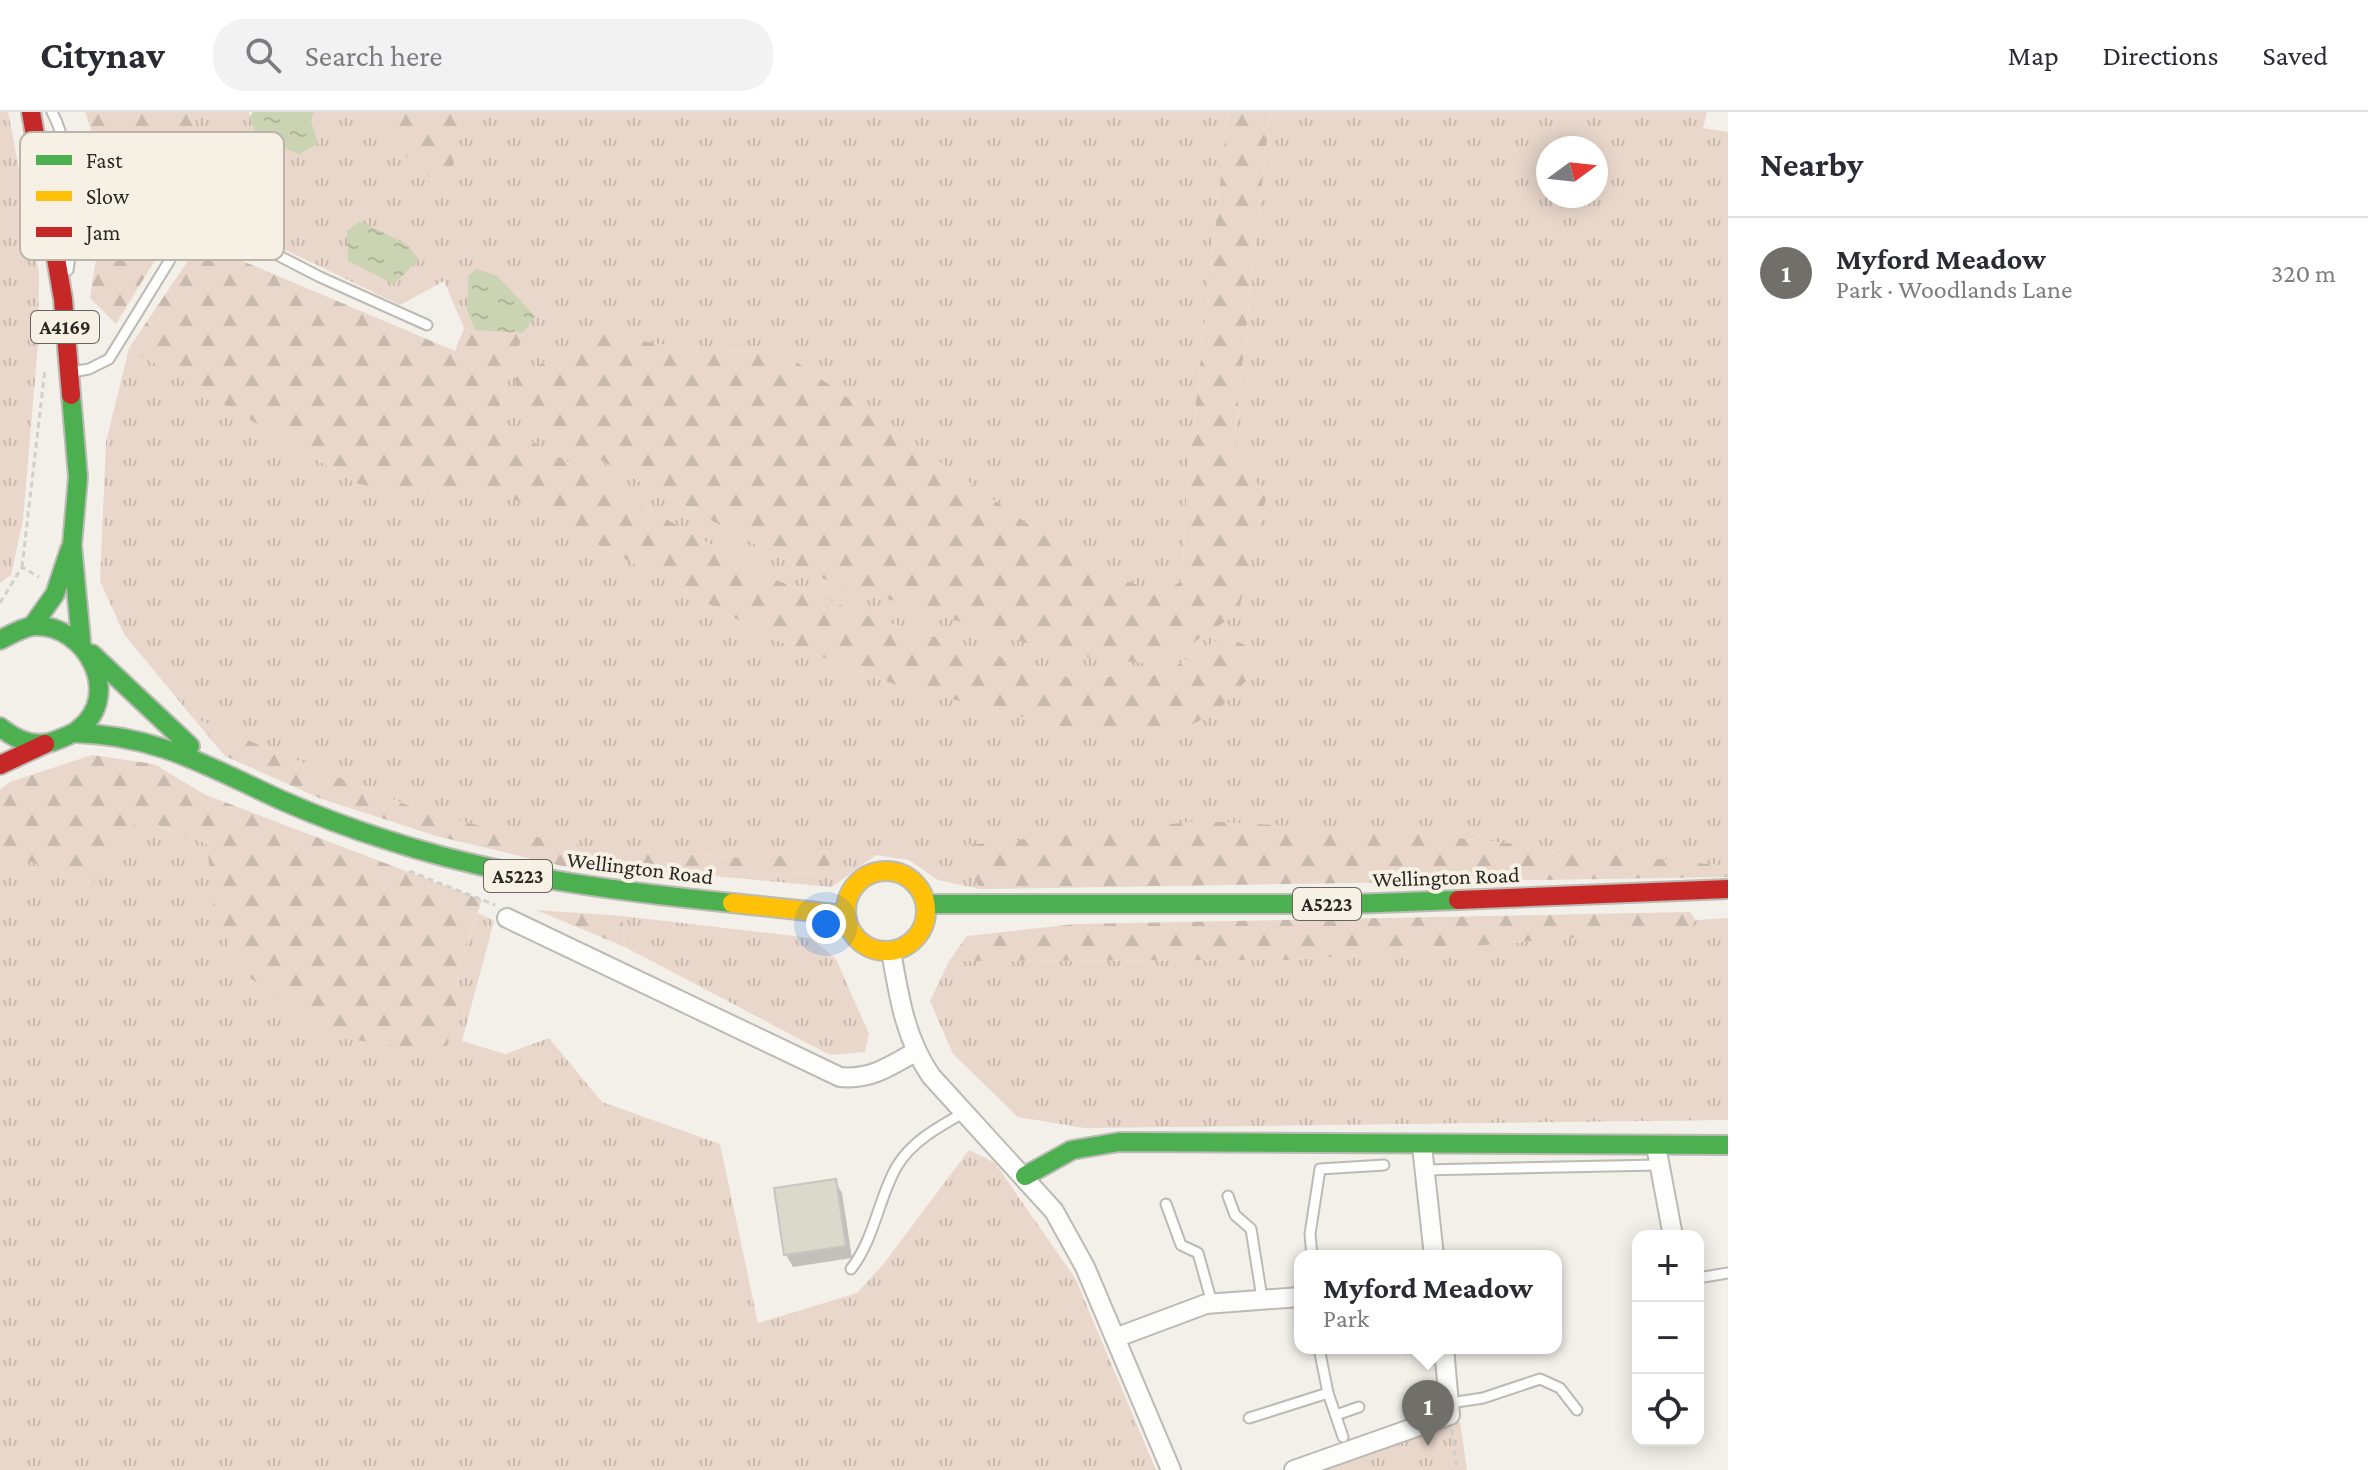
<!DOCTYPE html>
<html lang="en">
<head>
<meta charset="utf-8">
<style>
	:root { --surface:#fff; --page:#f2f2f3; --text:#2b2b33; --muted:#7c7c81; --line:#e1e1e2; --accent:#716f69 }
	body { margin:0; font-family:"Crimson Pro",serif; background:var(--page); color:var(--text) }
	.controls { position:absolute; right:24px; bottom:24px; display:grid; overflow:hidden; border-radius:16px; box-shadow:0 4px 20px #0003 }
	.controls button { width:72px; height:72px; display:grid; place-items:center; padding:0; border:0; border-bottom:2px solid var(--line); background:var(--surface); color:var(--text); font:40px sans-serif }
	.compass { position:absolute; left:1536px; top:24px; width:72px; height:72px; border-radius:50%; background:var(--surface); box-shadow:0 4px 20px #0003; rotate:75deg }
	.you { position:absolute; left:826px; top:812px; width:28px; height:28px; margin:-20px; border:6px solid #fff; border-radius:50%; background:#1a73e8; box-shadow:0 0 0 12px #1a73e833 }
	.badge { display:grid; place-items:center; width:52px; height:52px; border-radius:50%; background:var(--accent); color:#fff; font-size:26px; font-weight:700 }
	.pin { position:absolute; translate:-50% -66px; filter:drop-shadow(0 2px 4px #0008) }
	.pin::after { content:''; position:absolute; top:42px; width:28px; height:24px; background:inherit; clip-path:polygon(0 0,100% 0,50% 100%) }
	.popup { position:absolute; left:1294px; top:1138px; width:268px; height:104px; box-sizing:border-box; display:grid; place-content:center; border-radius:16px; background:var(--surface); filter:drop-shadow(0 2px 6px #0005); font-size:26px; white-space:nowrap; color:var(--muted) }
	.popup b { font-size:30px; color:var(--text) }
	.popup::after { content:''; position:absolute; left:50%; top:100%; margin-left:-16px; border:16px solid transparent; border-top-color:var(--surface) }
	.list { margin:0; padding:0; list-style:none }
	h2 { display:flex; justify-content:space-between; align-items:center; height:104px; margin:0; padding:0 32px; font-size:34px }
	h2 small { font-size:26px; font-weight:400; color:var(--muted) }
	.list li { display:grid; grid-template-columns:52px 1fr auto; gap:24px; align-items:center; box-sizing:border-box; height:112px; padding:0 32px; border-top:2px solid var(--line) }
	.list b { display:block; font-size:30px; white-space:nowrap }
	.list p { margin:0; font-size:26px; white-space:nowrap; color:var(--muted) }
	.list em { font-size:26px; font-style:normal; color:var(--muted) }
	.icon { flex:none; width:44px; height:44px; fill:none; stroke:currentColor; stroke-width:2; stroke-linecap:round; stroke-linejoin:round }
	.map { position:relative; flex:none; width:1728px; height:1358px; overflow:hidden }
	header { display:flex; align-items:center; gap:48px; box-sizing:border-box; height:112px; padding:0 40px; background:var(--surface); border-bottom:2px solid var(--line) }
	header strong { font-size:38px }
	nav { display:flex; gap:44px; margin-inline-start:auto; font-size:28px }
	.search { width:560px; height:72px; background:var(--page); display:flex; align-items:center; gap:20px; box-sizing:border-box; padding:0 28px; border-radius:32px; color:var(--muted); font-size:30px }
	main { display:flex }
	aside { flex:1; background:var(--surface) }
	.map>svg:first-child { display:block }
	.grass { fill:url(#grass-tufts); fill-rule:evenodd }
	.forest { fill:url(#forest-firs) }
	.water { fill:url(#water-ripples) }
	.shadow { fill:#0003 }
	.building { fill:#dad9cc; stroke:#c6c5bf; stroke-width:2 }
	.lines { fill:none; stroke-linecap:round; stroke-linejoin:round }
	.lane-casing { stroke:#bcbab5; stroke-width:13 }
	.street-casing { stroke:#bcbab5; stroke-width:22 }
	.fast-casing { stroke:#bcbab5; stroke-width:22 }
	.slow-casing { stroke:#bcbab5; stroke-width:22 }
	.jam-casing { stroke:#bcbab5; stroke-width:22 }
	.path { stroke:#d2d0cd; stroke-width:3; stroke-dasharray:6 4; stroke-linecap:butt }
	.lane { stroke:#fdfdfc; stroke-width:9 }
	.street { stroke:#fdfdfc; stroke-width:18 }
	.fast { stroke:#4caf50; stroke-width:18 }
	.slow { stroke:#ffc107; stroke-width:18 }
	.jam { stroke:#c62828; stroke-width:18 }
	.labels { text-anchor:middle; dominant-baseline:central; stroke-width:8; stroke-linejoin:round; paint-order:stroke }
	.shield { fill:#f7f1e5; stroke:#68655e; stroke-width:2 }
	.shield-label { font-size:20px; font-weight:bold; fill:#2b2924 }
	.street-label { font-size:22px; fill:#2b2924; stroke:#f7f1e5 }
	.key { fill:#f7f1e5; stroke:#bab5ab; stroke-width:2 }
	.key-label { font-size:22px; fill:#2b2924 }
</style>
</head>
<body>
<header>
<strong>Citynav</strong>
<div class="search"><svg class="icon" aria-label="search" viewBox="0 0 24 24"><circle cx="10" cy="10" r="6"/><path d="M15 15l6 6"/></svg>Search here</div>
<nav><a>Map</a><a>Directions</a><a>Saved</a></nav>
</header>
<main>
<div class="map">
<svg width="1728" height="1358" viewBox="0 0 1728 1358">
	<defs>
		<pattern id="grass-tufts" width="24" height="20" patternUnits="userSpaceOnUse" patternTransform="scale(2)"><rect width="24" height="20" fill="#e9d7cb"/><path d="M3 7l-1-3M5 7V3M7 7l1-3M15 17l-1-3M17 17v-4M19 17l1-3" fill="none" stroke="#c8b9ae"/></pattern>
		<pattern id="forest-firs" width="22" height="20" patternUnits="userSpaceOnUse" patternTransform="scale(2)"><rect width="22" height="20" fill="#e9d7cb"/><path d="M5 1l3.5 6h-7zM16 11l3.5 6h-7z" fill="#c8b9ae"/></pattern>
		<pattern id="water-ripples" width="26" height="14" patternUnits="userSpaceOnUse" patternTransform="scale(2)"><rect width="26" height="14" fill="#cad3b2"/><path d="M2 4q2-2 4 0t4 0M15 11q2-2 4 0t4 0" fill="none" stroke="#aeb599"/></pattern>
	</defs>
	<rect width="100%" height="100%" fill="#f3f0e9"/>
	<g class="grass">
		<polygon points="0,0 8,0 39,162 38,232 23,408 11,463 0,471"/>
		<path d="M197,0H249V5L311,9L314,0H374L400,39L448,81L461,0H1228L1188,363L1182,468L1163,482L1091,456L781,239L699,240L599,220L519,304L812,463L1159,553L1266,387L1234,330L1270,0H1707L1703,16L1728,20V754L1391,719L958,735L980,777L938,768L909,748L876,743L832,775L703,763L824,760L831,740L746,746L591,736L434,704L193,606L124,522L100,469L106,330L129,236L358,372L416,383L502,381L776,528L899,574L1063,615L1246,569L1263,543L1226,523L1163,562L1071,566L883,509L763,463L535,331L493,314L523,221L534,204L468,164L467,199L475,218L464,216L444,169L400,193L217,105L172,120V89ZM1548,36H1596V84H1548Z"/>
		<polygon points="141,706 208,732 214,801 329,924 443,940 456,905 458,859 478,801 494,809 462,929 505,942 549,926 602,990 720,1032 758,1211 857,1181 882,1154 969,1038 995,1051 1075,1166 1156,1358 0,1358 0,739 93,772 106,743"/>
		<polygon points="622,804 811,826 836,847 869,922 865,940 830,943 625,835"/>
		<polygon points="1728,806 1728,1008 1085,1016 1018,1005 953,942 930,889 949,849 1294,848 1686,817 1696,808"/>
		<polygon points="1460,1310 1467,1358 1326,1358"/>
	</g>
	<g class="forest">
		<polygon points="85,0 197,0 172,89 172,120 116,212 90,186 108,69"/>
		<polygon points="374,0 461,0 449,82 400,39"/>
		<polygon points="1228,0 1270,0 1234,329 1266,387 1238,501 1159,553 1061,542 812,463 519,304 515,266 599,220 699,240 781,239 1091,456 1163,482 1182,468 1188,363"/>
		<polygon points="200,131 455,239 464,216 523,221 493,314 535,331 763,463 883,509 1071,566 1163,562 1226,523 1263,543 1246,569 1217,599 1182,618 1063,615 899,574 776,528 502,381 416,383 358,372 129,236"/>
		<polygon points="193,606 434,704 591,736 746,746 831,740 830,752 824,760 703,763 562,754 436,724 319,686 225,644"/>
		<polygon points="92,643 154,652 206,683 482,788 458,859 456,905 443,941 329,924 241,859 214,801 207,732 141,706 107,743 93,772 0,739 0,678 10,670"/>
		<polygon points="1200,709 1391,719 1728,754 1728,765 980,777 957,734"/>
		<polygon points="536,798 622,804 625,835"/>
		<polygon points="1690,800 1696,808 1687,817 1294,848 949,849 967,824 1076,812"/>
	</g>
	<g class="water">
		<polygon points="253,0 314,0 311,9 318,32 299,42 257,25 249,5"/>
		<polygon points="360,109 406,132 419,147 394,172 348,149 347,119"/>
		<polygon points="477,157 497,164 535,204 523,221 475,218 467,199 468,164"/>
	</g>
	<polygon class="shadow" points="835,1069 842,1081 852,1146 793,1155 786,1143 776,1078"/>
	<polygon class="building" points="836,1067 846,1134 784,1143 774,1076"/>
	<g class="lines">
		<g class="lane-casing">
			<g id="lane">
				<path d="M52,0C73,39 75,115 68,158"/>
				<polyline points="72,260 89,257 109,247 184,125 204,115 227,117 320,165 427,213"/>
				<polyline points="1424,1058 1658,1053"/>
				<polyline points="1228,1084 1235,1103 1251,1117 1262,1186"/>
				<polyline points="1166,1092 1181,1133 1198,1141 1212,1191"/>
				<polyline points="1312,1144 1310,1122 1320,1057 1384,1053"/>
				<path d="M851,1157C875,1126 878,1087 897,1054C912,1029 940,1014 965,1000"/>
				<polyline points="1698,1166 1728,1161"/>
				<polyline points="1319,1236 1328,1281 1343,1325"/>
				<polyline points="1429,1236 1430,1248"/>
				<polyline points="1450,1291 1483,1286 1540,1267 1560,1276 1577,1298"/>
				<polyline points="1336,1303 1359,1295"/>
				<polyline points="1249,1306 1328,1281"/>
			</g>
		</g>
		<g class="street-casing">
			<g id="street">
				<path d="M507,806L840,965C870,968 889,955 915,940"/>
				<path d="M891,839C899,885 905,926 931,964L1054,1099L1085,1155L1171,1358"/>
				<polyline points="1422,1034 1434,1144"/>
				<polyline points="1656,1034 1673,1124"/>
				<polyline points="1115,1226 1206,1192 1300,1185"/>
				<polyline points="1294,1358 1450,1303 1444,1236"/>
			</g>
		</g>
		<g class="fast-casing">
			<g id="fast">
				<polyline points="71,283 78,365 72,433 81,528"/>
				<polyline points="33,513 55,482 70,437"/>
				<path d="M0,528C10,523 23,515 34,514C85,511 124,582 79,617C74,622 64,625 57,628C37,637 16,628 0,615"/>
				<polyline points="92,542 190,634"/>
				<path d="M75,621C157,623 209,655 281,688C315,703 349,716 384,727C496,764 614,779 732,791"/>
				<polyline points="926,792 1351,792 1458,788"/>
				<polyline points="1025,1064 1072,1038 1119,1030 1728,1033"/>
			</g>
		</g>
		<g class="slow-casing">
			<g id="slow">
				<circle cx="886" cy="799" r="40"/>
				<polyline points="732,791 845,803"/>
			</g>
		</g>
		<g class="jam-casing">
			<g id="jam">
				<polyline points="31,0 63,187 71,283"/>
				<polyline points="0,653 45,632"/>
				<polyline points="1458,788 1728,777"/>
			</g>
		</g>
		<g class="path">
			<polyline points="22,455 45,257"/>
			<polyline points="0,491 22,455 39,465"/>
			<polyline points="409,759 495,793"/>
			<polyline points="1452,1318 1457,1358"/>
		</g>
		<use href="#lane" class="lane"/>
		<use href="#street" class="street"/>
		<use href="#fast" class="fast"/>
		<use href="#slow" class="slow"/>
		<use href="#jam" class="jam"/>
	</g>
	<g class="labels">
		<g class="shield">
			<rect x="31" y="199" width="68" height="32" rx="6"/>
			<rect x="484" y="748" width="68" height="32" rx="6"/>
			<rect x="1293" y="776" width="68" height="32" rx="6"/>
		</g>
		<g class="shield-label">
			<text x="65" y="215">A4169</text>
			<text x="518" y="764">A5223</text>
			<text x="1327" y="792">A5223</text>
		</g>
		<g class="street-label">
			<text transform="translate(640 756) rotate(7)">Wellington Road</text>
			<text transform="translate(1446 765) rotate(-2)">Wellington Road</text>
		</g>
	</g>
	<rect x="20" y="20" width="264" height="128" rx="12" class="key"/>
	<rect x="36" y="43" width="36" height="10" fill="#4caf50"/>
	<rect x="36" y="79" width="36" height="10" fill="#ffc107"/>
	<rect x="36" y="115" width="36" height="10" fill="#c62828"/>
	<g class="key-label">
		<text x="86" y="56">Fast</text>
		<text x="86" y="92">Slow</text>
		<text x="86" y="128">Jam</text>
	</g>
</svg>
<div class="controls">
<button>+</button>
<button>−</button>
<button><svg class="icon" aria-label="locate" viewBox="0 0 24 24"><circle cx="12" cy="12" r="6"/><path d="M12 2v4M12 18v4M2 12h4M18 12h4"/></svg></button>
</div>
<svg class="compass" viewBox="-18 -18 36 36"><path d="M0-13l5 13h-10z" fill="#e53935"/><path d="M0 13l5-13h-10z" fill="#7c7c81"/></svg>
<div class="you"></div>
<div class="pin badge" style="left:1428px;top:1334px">1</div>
<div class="popup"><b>Myford Meadow</b>Park</div>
</div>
<aside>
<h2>Nearby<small></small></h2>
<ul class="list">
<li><span class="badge">1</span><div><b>Myford Meadow</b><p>Park · Woodlands Lane</p></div><em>320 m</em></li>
</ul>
</aside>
</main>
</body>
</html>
